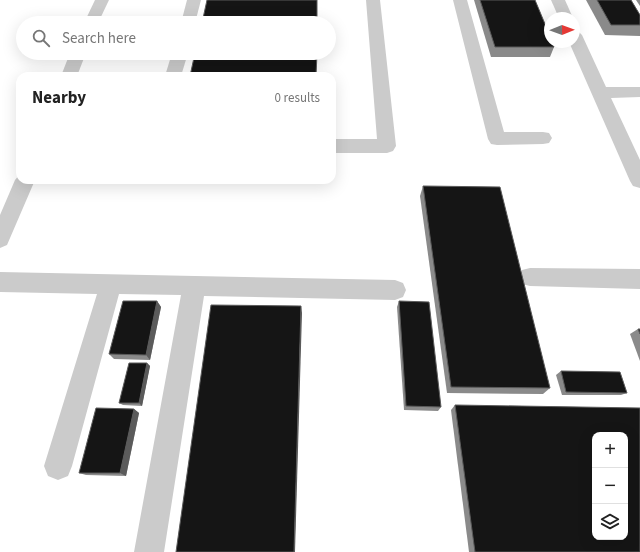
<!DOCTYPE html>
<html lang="en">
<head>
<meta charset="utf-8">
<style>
	:root { --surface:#fff; --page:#f2f2f2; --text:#222; --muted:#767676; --line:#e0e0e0 }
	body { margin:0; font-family:"Source Sans 3",sans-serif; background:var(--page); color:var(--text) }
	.controls { position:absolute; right:12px; bottom:12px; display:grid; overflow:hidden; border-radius:8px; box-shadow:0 4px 16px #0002 }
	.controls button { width:36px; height:36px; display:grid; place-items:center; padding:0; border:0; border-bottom:1px solid var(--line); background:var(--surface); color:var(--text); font:20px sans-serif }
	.compass { position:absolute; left:544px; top:12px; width:36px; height:36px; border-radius:50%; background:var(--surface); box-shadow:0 4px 16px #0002; rotate:89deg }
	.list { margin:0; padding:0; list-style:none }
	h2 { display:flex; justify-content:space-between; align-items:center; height:52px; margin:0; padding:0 16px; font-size:17px }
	h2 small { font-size:13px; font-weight:400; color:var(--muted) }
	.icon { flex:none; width:22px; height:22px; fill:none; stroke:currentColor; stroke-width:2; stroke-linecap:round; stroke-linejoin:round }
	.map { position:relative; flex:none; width:640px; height:552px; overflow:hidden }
	.search { position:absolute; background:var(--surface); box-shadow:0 4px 16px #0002; left:16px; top:16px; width:320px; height:44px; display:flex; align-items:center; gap:10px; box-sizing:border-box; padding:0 14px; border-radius:22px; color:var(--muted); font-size:15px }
	.panel { position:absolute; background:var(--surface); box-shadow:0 4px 16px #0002; left:16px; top:72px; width:320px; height:112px; border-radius:12px }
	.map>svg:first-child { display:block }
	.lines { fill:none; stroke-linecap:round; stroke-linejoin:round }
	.minor { fill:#cbcbcb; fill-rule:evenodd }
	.wall { fill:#8a8a8a }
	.shaded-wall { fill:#5b5b5b }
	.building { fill:#151515; stroke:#5b5b5b; fill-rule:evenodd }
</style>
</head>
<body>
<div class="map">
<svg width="640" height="552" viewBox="0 0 640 552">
	<rect width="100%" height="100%" fill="#fff"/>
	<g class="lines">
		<g class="minor">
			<polygon points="95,0 109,0 98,23 84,23"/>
			<polygon points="187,0 201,0 195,23 181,23"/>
			<polygon points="366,0 380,0 396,146 393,151 387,153 332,153 332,139 377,139"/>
			<polygon points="453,0 467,0 504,132 543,132 549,133 552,138 549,143 543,144 497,145 491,144 488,139"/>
			<polygon points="551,0 565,0 573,18 559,18"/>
			<polygon points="574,30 579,32 582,35 606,87 640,87 640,97 611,98 640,160 640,188 633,186 630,181 569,42 574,42"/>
			<polygon points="70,53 86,53 77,76 61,76"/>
			<polygon points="172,53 188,53 181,76 165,76"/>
			<polygon points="20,174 20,180 35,180 7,245 0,248 0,215 15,180"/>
			<polygon points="530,268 640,269 640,289 530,286 522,284 519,277 522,270"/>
			<polygon points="0,272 395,280 403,283 406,290 403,297 395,300 204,296 164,552 134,552 181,295 119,294 72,466 68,476 58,480 48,476 44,466 97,294 0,292"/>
		</g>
	</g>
	<g class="wall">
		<polygon points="474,0 535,0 554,47 550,57 491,57"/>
		<polygon points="586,0 631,0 640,15 640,36 605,35"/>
		<polygon points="636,0 640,0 640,6"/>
		<polygon points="423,186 550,388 543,394 447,393 420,196"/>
		<polygon points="157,301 161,307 150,360 114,359 109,354"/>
		<polygon points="399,301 441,407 438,411 404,410 397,307"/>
		<polygon points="638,329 640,329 640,361 630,334"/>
		<polygon points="147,363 150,366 142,406 123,405 119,403"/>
		<polygon points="561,371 627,393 621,395 562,395 556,375"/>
		<polygon points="455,405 640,552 469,552 451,410"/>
		<polygon points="134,409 139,413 126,476 86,475 79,473"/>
	</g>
	<g class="shaded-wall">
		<polygon points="157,301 161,307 150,360 146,355"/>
		<polygon points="301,306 302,313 295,552 294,552"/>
		<polygon points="147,363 150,366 142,406 139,403"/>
		<polygon points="134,409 139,413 126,476 120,473"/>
	</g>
	<g class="building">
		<polygon points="207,0 317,0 317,23 202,23"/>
		<polygon points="480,0 535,0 550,36 550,42 552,42 554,47 495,47"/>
		<polygon points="597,0 631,0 640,15 640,25 611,25"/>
		<polygon points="195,53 317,53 316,76 190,76"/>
		<polygon points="423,186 500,187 550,388 451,387"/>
		<polygon points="123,301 157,301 146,355 109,354"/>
		<polygon points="399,301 429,302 441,407 406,406"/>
		<polygon points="211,305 301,306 294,552 176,552"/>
		<polygon points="638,329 640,329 640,334"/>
		<polygon points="129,363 147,363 139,403 119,403"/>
		<polygon points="561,371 620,372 627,393 566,392"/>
		<path d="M455,405L640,408V552H475ZM595,435H625V537H595Z"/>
		<polygon points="96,408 134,409 120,473 79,473"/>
	</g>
</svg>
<div class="controls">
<button>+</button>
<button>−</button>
<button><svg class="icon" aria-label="layers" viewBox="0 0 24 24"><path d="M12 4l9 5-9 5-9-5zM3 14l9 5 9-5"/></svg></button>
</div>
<svg class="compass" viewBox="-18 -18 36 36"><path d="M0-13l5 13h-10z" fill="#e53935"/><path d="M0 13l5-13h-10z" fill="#767676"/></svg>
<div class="search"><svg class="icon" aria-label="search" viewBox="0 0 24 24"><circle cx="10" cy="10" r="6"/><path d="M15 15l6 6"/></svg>Search here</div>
<section class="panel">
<h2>Nearby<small>0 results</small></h2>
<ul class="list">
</ul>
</section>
</div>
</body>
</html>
